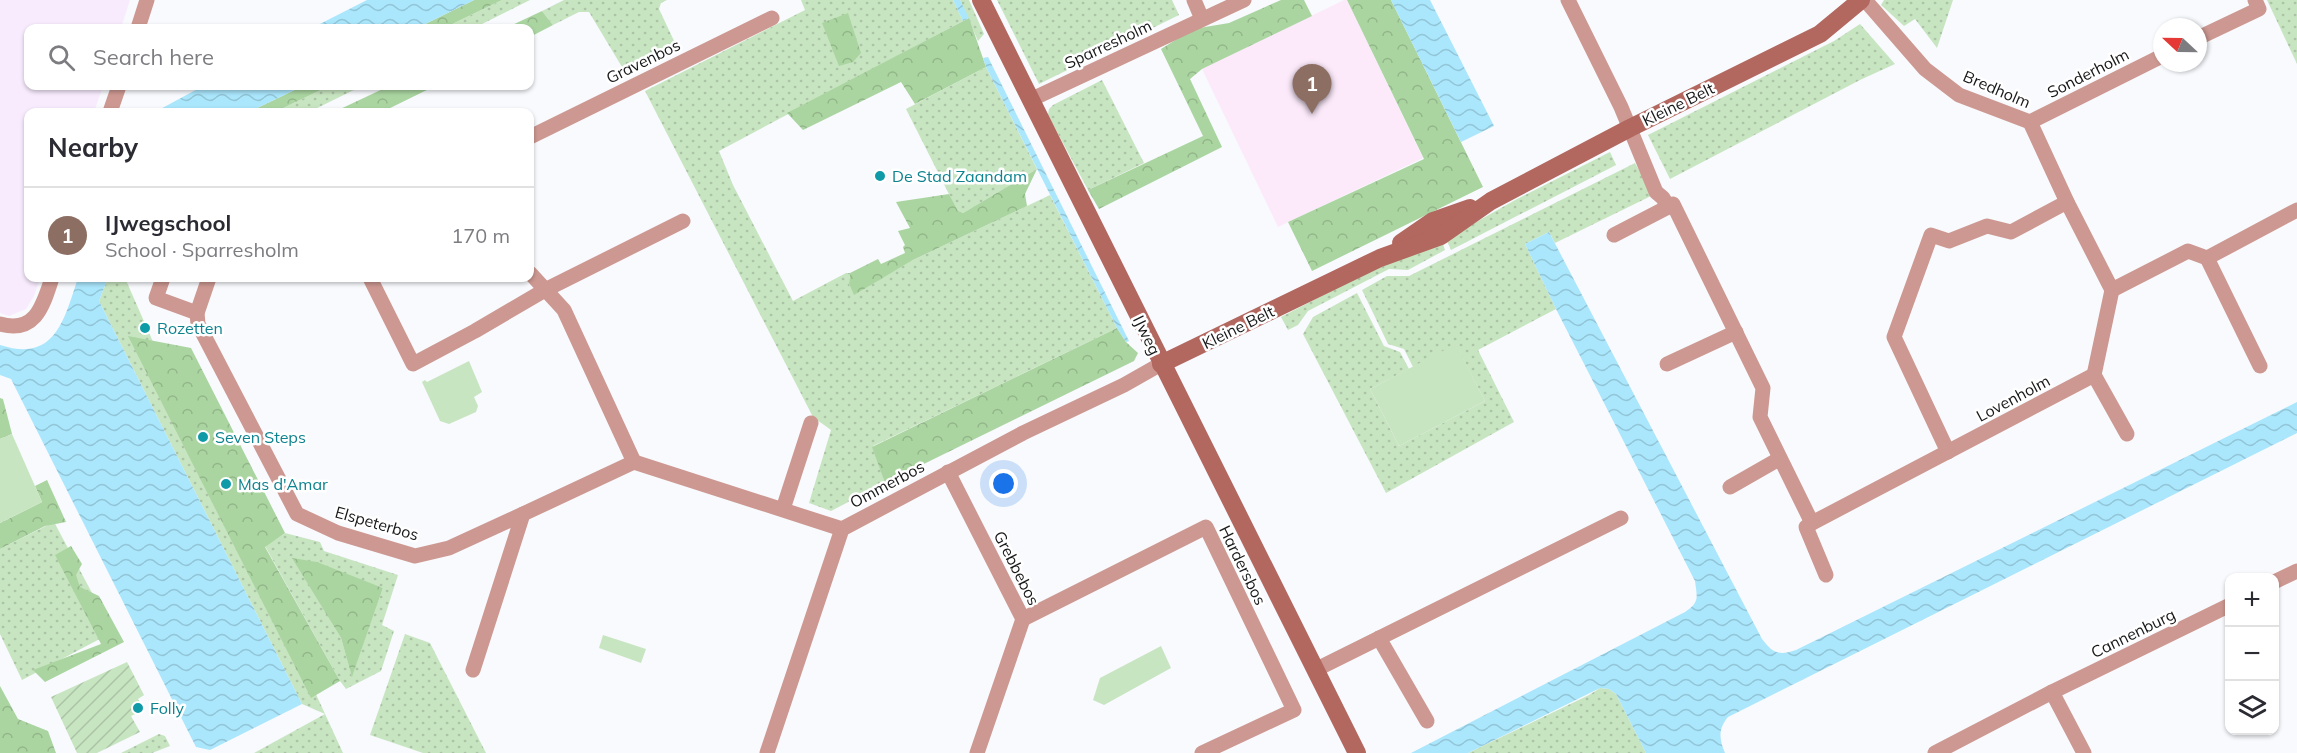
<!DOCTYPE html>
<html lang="en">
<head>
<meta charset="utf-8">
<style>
	:root { --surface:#fff; --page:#f7f7f7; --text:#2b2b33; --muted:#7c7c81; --line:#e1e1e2; --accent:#111827 }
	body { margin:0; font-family:Mulish,sans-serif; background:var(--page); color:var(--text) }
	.controls { position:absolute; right:18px; bottom:18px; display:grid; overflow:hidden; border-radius:12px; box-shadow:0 2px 4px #0004 }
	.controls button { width:54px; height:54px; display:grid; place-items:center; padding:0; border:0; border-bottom:2px solid var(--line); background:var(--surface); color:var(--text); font:30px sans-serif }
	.compass { position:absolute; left:2153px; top:18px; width:54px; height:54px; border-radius:50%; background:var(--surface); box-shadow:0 2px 4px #0004; rotate:292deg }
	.you { position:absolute; left:1004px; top:484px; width:21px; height:21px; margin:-15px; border:4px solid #fff; border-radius:50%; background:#1a73e8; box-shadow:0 0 0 9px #1a73e833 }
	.badge { display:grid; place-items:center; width:39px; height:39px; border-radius:50%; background:var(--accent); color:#fff; font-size:20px; font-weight:700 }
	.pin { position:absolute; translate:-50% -50px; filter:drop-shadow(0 2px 3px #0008) }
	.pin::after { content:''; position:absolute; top:32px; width:21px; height:18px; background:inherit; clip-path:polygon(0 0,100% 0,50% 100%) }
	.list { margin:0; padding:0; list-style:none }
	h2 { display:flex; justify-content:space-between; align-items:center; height:78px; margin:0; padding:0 24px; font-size:26px }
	h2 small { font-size:20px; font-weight:400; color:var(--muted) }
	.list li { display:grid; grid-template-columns:39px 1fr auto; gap:18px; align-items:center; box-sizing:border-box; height:96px; padding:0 24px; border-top:2px solid var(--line) }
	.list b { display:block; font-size:22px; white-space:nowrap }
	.list p { margin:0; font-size:20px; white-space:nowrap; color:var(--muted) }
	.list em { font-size:20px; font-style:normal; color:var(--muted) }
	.icon { flex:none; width:33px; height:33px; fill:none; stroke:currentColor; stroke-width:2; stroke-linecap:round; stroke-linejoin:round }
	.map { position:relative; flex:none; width:2297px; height:753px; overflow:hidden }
	.search { position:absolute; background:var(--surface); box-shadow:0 2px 4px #0004; left:24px; top:24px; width:510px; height:66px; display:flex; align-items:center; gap:15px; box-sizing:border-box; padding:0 21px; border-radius:12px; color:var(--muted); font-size:22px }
	.panel { position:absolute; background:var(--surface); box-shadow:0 2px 4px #0004; left:24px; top:108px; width:510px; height:174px; border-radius:12px }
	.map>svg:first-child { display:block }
	.commercial { fill:#f8ebfe }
	.education { fill:#fceafb }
	.grass { fill:url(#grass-dots); fill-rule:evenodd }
	.forest { fill:url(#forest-crowns) }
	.park { fill:#c8e5c1 }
	.garden { fill:url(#garden-furrows) }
	.water { fill:url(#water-waves) }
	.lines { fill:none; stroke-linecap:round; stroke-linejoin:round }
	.street { stroke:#cd9891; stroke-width:15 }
	.secondary { stroke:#b2675f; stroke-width:18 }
	.culture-dot { fill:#0f9aa8; stroke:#fff; stroke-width:2 }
	.labels { text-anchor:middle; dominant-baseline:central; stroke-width:5; stroke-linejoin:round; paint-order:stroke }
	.street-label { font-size:16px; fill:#161718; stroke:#fff }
	.culture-label { font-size:16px; fill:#0d838f; stroke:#fff; text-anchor:start }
</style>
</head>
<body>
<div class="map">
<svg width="2297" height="753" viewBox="0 0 2297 753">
	<defs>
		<pattern id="grass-dots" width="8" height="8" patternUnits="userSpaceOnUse" patternTransform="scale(1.5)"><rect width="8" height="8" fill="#c8e5c1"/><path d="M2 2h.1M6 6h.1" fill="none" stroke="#abc4a5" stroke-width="1.8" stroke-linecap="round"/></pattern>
		<pattern id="forest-crowns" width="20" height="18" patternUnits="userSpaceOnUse" patternTransform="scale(1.5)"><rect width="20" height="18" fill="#aad5a0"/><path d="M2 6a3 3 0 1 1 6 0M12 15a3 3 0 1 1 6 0" fill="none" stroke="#92b689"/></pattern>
		<pattern id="garden-furrows" width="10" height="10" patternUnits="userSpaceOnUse" patternTransform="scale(1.5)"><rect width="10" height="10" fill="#c8e5c1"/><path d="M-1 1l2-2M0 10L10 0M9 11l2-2" fill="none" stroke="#abc4a5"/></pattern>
		<pattern id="water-waves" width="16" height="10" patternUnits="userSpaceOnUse" patternTransform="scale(1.5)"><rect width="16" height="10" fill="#aae6fc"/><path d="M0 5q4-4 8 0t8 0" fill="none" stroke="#92c5d7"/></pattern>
	</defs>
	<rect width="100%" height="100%" fill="#f8fafe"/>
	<polygon class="commercial" points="0,0 130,0 121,28 28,28 28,86 103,86 94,112 28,112 28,278 40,278 34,296 26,309 9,316 0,313"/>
	<polygon class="education" points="1344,0 1347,0 1423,158 1278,227 1202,69"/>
	<g class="grass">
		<polygon points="502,0 530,0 474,28 444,28"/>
		<polygon points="564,0 667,0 661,3 659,9 676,45 675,49 628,74 625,72 589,12 579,12 553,25 542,11"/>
		<polygon points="801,0 953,0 963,21 719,151 733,185 793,301 846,273 850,273 849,284 854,294 913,260 1050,195 1117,328 873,446 885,483 831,511 809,503 831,430 813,417 645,91 805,10"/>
		<polygon points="960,0 969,0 984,34 978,41"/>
		<polygon points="997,0 1172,0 1179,15 1039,84"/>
		<polygon points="1884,0 1953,0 1937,48 1915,19 1904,26 1881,5"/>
		<polygon points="2267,0 2297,0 2297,64"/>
		<polygon points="1860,24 1895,64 1860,80 1670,179 1648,135 1834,41"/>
		<polygon points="986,67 1037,169 963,213 958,212 906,109"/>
		<polygon points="1102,80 1144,163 1088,190 1048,115 1049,109 1053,105"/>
		<polygon points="329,86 362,86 309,112 275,112"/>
		<polygon points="1610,152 1616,165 1451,250 1446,239 1517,199"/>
		<polygon points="1635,163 1653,195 1555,243 1549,232 1525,244 1556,309 1478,350 1514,422 1386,493 1303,334 1313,317 1357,293 1384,346 1400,352 1409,369 1370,389 1399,446 1485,401 1456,345 1413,367 1404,349 1388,344 1362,290 1387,276 1409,276"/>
		<polygon points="1442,241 1445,250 1408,270 1389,269 1308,311 1298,325 1288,330 1281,317 1360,276"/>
		<polygon points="108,278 125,278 193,433 257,566 343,753 254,753 325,714 302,704 99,301"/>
		<polygon points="54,522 113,632 22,680 0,634 0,549"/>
		<path d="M285,533L320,542L324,551L398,575L382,625L394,631L381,671L346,689L340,681L265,546ZM293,558L383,588L352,676L341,638Z"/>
		<polygon points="405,634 430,643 486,753 423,753 370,735"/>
		<polygon points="1600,688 1609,689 1616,694 1646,753 1468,753 1589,695"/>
		<polygon points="159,734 165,736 170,746 152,753 121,753"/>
	</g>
	<g class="forest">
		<polygon points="474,0 502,0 444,28 417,28"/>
		<polygon points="1281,0 1304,0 1312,16 1202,69 1190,79 1222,147 1099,209 1088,190 1203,136 1161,49 1193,29 1229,23"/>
		<polygon points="1347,0 1391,0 1483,187 1312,271 1288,222 1424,159"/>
		<polygon points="542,11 553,25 530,37 530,28 506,28"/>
		<polygon points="848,13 861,53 853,62 839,66 822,23"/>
		<polygon points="969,18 986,67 915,104 901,82 803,130 787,113"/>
		<polygon points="303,86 329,86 275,112 249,112"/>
		<polygon points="389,86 435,86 382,112 334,112"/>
		<polygon points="1037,169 1025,194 1027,206 913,260 854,295 849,284 850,273 878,259 881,264 905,253 903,247 905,245 898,231 910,228 896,202 949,194 958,211 963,213"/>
		<polygon points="1117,328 1126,342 1138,353 1134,361 885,483 872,447"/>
		<polygon points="128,336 191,348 285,533 265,547 340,681 311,698"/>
		<polygon points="0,398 3,399 12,434 0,439"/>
		<polygon points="47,480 66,522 45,526 0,549 0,523 42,502 35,486"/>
		<polygon points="71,546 82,564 76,575 80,587 99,596 124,642 45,682 33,670 101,644 55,555"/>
		<polygon points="292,558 317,562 383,588 352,677 341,638"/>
		<polygon points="0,686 18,719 48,731 56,753 0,753"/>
	</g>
	<g class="park">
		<polygon points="1456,344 1485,401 1399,446 1370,389"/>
		<polygon points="469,361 482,392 474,397 478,406 476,412 449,424 440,421 422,382 425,380 427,382"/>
		<polygon points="12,434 42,502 0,523 0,439"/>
		<polygon points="603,635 646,649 641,663 599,648"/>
		<polygon points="1161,646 1171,668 1104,705 1093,700 1100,678"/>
	</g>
	<polygon class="garden" points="127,662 144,695 138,699 144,710 131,716 140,732 97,753 77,753 51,697"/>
	<g class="water">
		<polygon points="367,0 474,0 417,28 312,28"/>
		<polygon points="953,0 960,0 969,18 963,21"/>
		<polygon points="1391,0 1430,0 1494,126 1461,142"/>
		<polygon points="988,57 1129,341 1126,342 1117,328 986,67 983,58"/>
		<polygon points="203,86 303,86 249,112 155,112"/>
		<path d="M1549,232L1762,639C1773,653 1778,656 1796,650L2297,402V433L1728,717C1718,729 1719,739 1725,753H1646L1616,694L1609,689L1600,688L1468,753H1411L1685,612C1700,602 1697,597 1695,581L1556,309L1525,244Z"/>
		<path d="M78,278H108L99,301L302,704L210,750L196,747L11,379L0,375V345C56,363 64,319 78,278Z"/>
	</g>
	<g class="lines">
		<g class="street">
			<polyline points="1194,0 1202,19"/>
			<polyline points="1568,0 1621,107 1656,192 1663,198 1668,207 1673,204 1763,388 1760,417 1812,523 2094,375"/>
			<polyline points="1865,0 1925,69 1959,95 2030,122 2067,202 2112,290 2188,251 2207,258 2297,210"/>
			<polyline points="138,28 147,0"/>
			<polyline points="2198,38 2259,9 2255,0"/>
			<polyline points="1030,100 1244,0"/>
			<polyline points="110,112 119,86"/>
			<polyline points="2030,122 2162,56"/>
			<polyline points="530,137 772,18"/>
			<polyline points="1614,235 1668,207"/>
			<polyline points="2207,258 2260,366"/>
			<polyline points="530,273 564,310 634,462"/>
			<polyline points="163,278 156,298 197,313"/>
			<polyline points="209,278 197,313 198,324 297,514 338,533 415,556 449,548 523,514"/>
			<polyline points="370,278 413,364 475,331 545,290 683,221"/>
			<polyline points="2112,290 2094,375 2127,434"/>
			<path d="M0,324C36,334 43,305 52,278"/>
			<polyline points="1667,364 1736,332"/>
			<polyline points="1948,452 1894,337 1931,235 1949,241 1987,226 2011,232 2067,202"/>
			<polyline points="948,472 1023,619 977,753"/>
			<polyline points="1730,487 1779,459"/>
			<polyline points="783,509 811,423"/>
			<polyline points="1812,523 1806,527 1826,575"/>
			<polyline points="2274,582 2297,571"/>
			<polyline points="1023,619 1206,527 1294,710 1202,753"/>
			<polyline points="1379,638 1427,721"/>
			<polyline points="473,670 523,514 634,462 842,529"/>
			<polyline points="1315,670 1621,518"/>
			<polyline points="2052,692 2084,753"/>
			<polyline points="767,753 842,529 1023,433 1124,385 1161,364"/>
			<polyline points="1935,753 2052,692 2230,605"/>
		</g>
		<g class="secondary">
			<polyline points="981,0 1357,753"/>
			<polyline points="1401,243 1433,221 1470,208"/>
			<polyline points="1161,364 1380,258 1441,236 1491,201 1630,128 1820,34 1861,0"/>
		</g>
	</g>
	<g class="culture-dot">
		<circle cx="880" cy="176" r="6"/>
		<circle cx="145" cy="328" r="6"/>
		<circle cx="203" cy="437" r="6"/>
		<circle cx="226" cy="484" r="6"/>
		<circle cx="138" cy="708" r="6"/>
	</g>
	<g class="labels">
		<g class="street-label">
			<text transform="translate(1108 44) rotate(-25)">Sparresholm</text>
			<text transform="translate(643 61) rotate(-26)">Gravenbos</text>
			<text transform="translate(2088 73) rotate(-27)">Sonderholm</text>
			<text transform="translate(1997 89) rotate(23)">Bredholm</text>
			<text transform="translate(1678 104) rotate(-26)">Kleine Belt</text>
			<text transform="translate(1238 327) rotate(-26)">Kleine Belt</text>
			<text transform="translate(1147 335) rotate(64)">IJweg</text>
			<text transform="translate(2013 398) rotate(-28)">Lovenholm</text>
			<text transform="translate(887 484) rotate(-28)">Ommerbos</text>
			<text transform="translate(377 523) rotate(16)">Elspeterbos</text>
			<text transform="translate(1243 565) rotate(64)">Hardersbos</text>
			<text transform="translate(1017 568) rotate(63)">Grebbebos</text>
			<text transform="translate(2133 633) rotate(-26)">Cannenburg</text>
		</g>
		<g class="culture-label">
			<text x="892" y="176">De Stad Zaandam</text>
			<text x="157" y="328">Rozetten</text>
			<text x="215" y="437">Seven Steps</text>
			<text x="238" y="484">Mas d'Amar</text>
			<text x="150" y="708">Folly</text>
		</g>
	</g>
</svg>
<div class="controls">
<button>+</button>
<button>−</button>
<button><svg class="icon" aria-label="layers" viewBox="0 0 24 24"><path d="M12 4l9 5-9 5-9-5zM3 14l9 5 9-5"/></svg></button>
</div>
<svg class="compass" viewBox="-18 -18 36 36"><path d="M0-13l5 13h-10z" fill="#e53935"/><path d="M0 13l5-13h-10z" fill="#7c7c81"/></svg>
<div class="you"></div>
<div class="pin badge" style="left:1312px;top:114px;background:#8d6e63">1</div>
<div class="search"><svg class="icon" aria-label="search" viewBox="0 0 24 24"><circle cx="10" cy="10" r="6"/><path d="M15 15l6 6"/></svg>Search here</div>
<section class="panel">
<h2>Nearby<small></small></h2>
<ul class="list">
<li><span class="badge" style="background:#8d6e63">1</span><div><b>IJwegschool</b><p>School · Sparresholm</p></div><em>170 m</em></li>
</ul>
</section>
</div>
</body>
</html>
